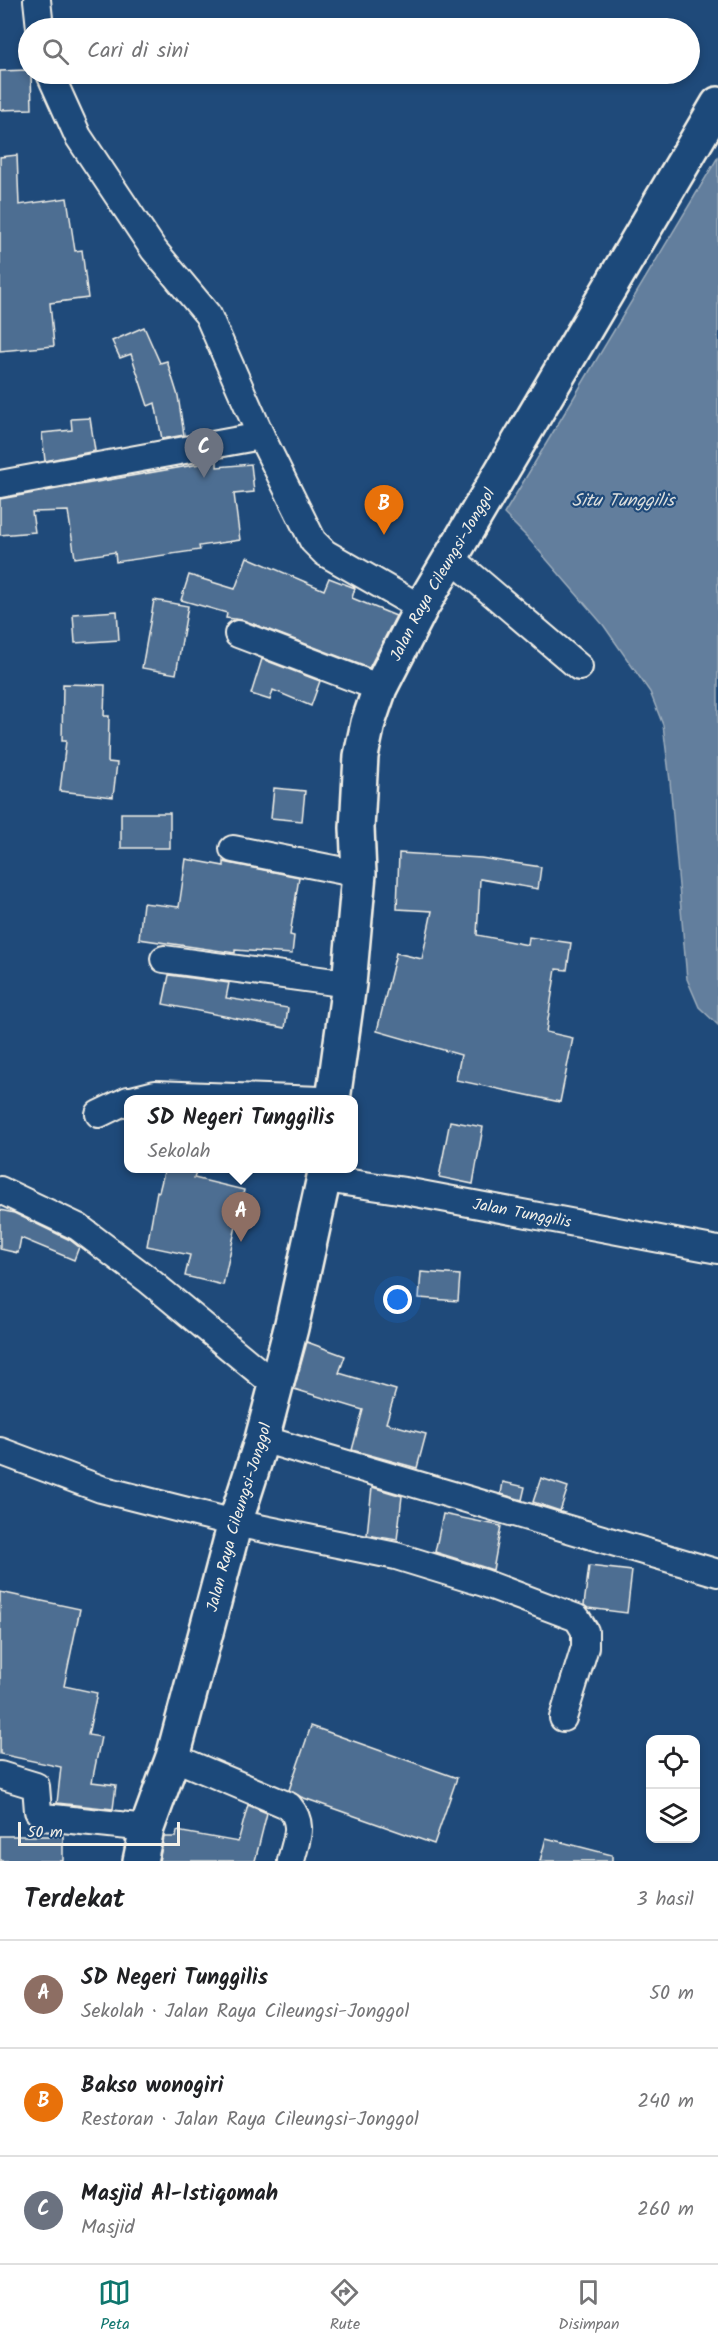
<!DOCTYPE html>
<html lang="id">
<head>
<meta charset="utf-8">
<style>
	:root { --surface:#fff; --page:#f2f2f2; --text:#202124; --muted:#757577; --line:#e0e0e0; --accent:#0f766e }
	body { margin:0; font-family:Kalam,sans-serif; background:var(--page); color:var(--text) }
	.controls { position:absolute; right:18px; bottom:18px; display:grid; overflow:hidden; border-radius:12px; box-shadow:0 3px 9px #0003 }
	.controls button { width:54px; height:54px; display:grid; place-items:center; padding:0; border:0; border-bottom:2px solid var(--line); background:var(--surface); color:var(--text); font:30px sans-serif }
	.scale { position:absolute; left:18px; bottom:15px; width:162px; box-sizing:border-box; padding-left:6px; border:3px solid #f4f1e8; border-top:0; font-size:16px; line-height:21px; white-space:nowrap; color:#f4f1e8; -webkit-text-stroke:4px #1f4a7a; paint-order:stroke }
	.you { position:absolute; left:398px; top:1300px; width:21px; height:21px; margin:-15px; border:4px solid #fff; border-radius:50%; background:#1a73e8; box-shadow:0 0 0 9px #1a73e833 }
	.badge { display:grid; place-items:center; width:39px; height:39px; border-radius:50%; background:var(--accent); color:#fff; font-size:20px; font-weight:700 }
	.pin { position:absolute; translate:-50% -50px; filter:drop-shadow(0 2px 3px #0008) }
	.pin::after { content:''; position:absolute; top:32px; width:21px; height:18px; background:inherit; clip-path:polygon(0 0,100% 0,50% 100%) }
	.popup { position:absolute; left:124px; top:1095px; width:234px; height:78px; box-sizing:border-box; display:grid; place-content:center; border-radius:12px; background:var(--surface); filter:drop-shadow(0 2px 4px #0005); font-size:20px; white-space:nowrap; color:var(--muted) }
	.popup b { font-size:22px; color:var(--text) }
	.popup::after { content:''; position:absolute; left:50%; top:100%; margin-left:-12px; border:12px solid transparent; border-top-color:var(--surface) }
	.list { margin:0; padding:0; list-style:none }
	h2 { display:flex; justify-content:space-between; align-items:center; height:78px; margin:0; padding:0 24px; font-size:26px }
	h2 small { font-size:20px; font-weight:400; color:var(--muted) }
	.list li { display:grid; grid-template-columns:39px 1fr auto; gap:18px; align-items:center; box-sizing:border-box; height:108px; padding:0 24px; border-top:2px solid var(--line) }
	.list b { display:block; font-size:22px; white-space:nowrap }
	.list p { margin:0; font-size:20px; white-space:nowrap; color:var(--muted) }
	.list em { font-size:20px; font-style:normal; color:var(--muted) }
	.icon { flex:none; width:33px; height:33px; fill:none; stroke:currentColor; stroke-width:2; stroke-linecap:round; stroke-linejoin:round }
	.map { position:relative; flex:none; width:718px; height:1861px; overflow:hidden }
	.search { position:absolute; background:var(--surface); box-shadow:0 3px 9px #0003; left:18px; right:18px; top:18px; height:66px; display:flex; align-items:center; gap:15px; box-sizing:border-box; padding:0 21px; border-radius:33px; color:var(--muted); font-size:22px }
	.sheet { height:402px; background:var(--surface) }
	nav { display:flex; justify-content:space-around; align-items:center; box-sizing:border-box; height:84px; border-top:2px solid var(--line); background:var(--surface); font-size:16px; color:var(--muted) }
	nav a { display:grid; justify-items:center; gap:3px }
	nav .on { color:var(--accent) }
	.map>svg:first-child { display:block }
	.water { fill:#627e9d; stroke:#9cacbb; stroke-width:1.5 }
	.building { fill:#4d6e92; stroke:#f4f1e8; stroke-width:1.5 }
	.lines { fill:none; stroke-linecap:round; stroke-linejoin:round }
	.minor-casing { stroke:#f4f1e8; stroke-width:30 }
	.major-casing { stroke:#f4f1e8; stroke-width:38 }
	.minor { stroke:#1f4a7a; stroke-width:26 }
	.major { stroke:#1f4a7a; stroke-width:33 }
	.labels { text-anchor:middle; dominant-baseline:central; stroke-width:4.5; stroke-linejoin:round; paint-order:stroke }
	.street-label { font-size:16px; fill:#f4f1e8; stroke:#1f4a7a }
	.water-label { font-size:18px; font-style:italic; fill:#dee0dd; stroke:#1f4a7a }
</style>
</head>
<body>
<div class="map">
<svg width="718" height="1861" viewBox="0 0 718 1861">
	<rect width="100%" height="100%" fill="#1f4a7a"/>
	<filter id="ink" filterUnits="userSpaceOnUse"><feTurbulence type="fractalNoise" baseFrequency=".0167" numOctaves="2"/><feDisplacementMap in="SourceGraphic" scale="12" xChannelSelector="R" yChannelSelector="G"/><feConvolveMatrix kernelMatrix="1 2 1 2 8 2 1 2 1" color-interpolation-filters="sRGB"/></filter>
	<g filter="url(#ink)">
		<polygon class="water" points="718,157 718,1025 699,1007 687,979 670,781 663,725 650,692 604,626 528,538 504,514"/>
		<g class="building">
			<polygon points="28,70 28,74 31,74 32,109 0,110 0,71"/>
			<polygon points="17,155 19,205 67,198 75,251 82,250 88,298 50,303 54,346 0,351 0,157"/>
			<polygon points="144,327 160,363 167,361 178,396 184,435 162,439 155,403 148,406 131,354 120,358 112,341"/>
			<polygon points="90,418 95,451 45,461 42,433 72,430 71,419"/>
			<polygon points="217,461 217,467 251,464 254,492 234,494 240,540 199,546 200,550 116,562 115,552 75,558 68,511 32,512 35,532 0,535 0,499"/>
			<polygon points="247,557 324,590 329,578 355,588 352,598 396,616 369,668 243,620 226,618 227,613 181,600 189,575 235,589"/>
			<polygon points="154,600 188,606 176,674 142,668"/>
			<polygon points="117,611 119,640 75,643 73,614"/>
			<polygon points="262,659 320,681 311,706 273,690 270,700 251,694"/>
			<polygon points="63,684 105,685 104,716 109,716 108,762 117,763 113,797 60,791 66,741 62,741"/>
			<polygon points="274,788 305,791 302,821 271,818"/>
			<rect x="121" y="813" width="49" height="35"/>
			<polygon points="399,853 481,858 541,867 538,889 480,879 477,935 528,945 529,937 571,943 567,970 556,969 546,1032 573,1038 560,1102 456,1080 461,1055 377,1031 396,953 422,959 432,911 397,909"/>
			<polygon points="186,859 224,866 224,862 228,863 299,877 290,935 294,936 292,954 235,950 235,953 139,939 143,903 179,907"/>
			<polygon points="169,975 229,983 226,998 288,1008 285,1028 163,1004"/>
			<polygon points="450,1121 483,1127 473,1184 439,1177"/>
			<polygon points="165,1168 197,1168 194,1178 244,1190 223,1285 185,1276 190,1255 147,1246 157,1191 159,1192"/>
			<polygon points="0,1210 14,1213 70,1240 79,1247 74,1260 21,1238 18,1253 0,1249"/>
			<polygon points="421,1272 460,1275 458,1301 419,1298"/>
			<polygon points="307,1342 345,1356 339,1373 396,1390 386,1423 426,1434 417,1468 352,1450 363,1410 294,1389"/>
			<polygon points="541,1478 568,1487 560,1511 533,1502"/>
			<polygon points="503,1482 525,1487 522,1500 501,1494"/>
			<polygon points="372,1487 402,1496 397,1540 367,1535"/>
			<polygon points="443,1514 501,1526 493,1570 435,1552"/>
			<polygon points="589,1566 632,1571 627,1613 588,1608 584,1605"/>
			<polygon points="0,1592 80,1609 64,1686 97,1693 88,1735 101,1737 92,1782 116,1785 113,1809 57,1803 61,1767 0,1754"/>
			<polygon points="311,1726 457,1778 434,1844 301,1797 289,1790"/>
			<polygon points="248,1805 267,1813 255,1861 159,1861 164,1837 176,1837 177,1831 238,1842"/>
			<rect x="0" y="1836" width="63" height="25"/>
			<polygon points="546,1838 612,1855 612,1861 540,1861"/>
		</g>
		<g class="lines">
			<g class="minor-casing">
				<g id="minor">
					<polyline points="37,0 40,28"/>
					<polyline points="50,74 78,136 154,250 208,315 261,436 313,541 325,553 421,608"/>
					<polyline points="0,484 261,436"/>
					<polyline points="450,557 579,667"/>
					<polyline points="238,634 380,688"/>
					<polyline points="233,849 359,874"/>
					<polyline points="164,959 349,984"/>
					<polyline points="131,1100 155,1094 321,1100"/>
					<polyline points="99,1114 128,1100"/>
					<path id="s1" d="M325,1179L405,1191L718,1250"/>
					<polyline points="0,1190 78,1227 147,1279 276,1386"/>
					<polyline points="262,1439 718,1573"/>
					<polyline points="0,1451 101,1489 235,1523 396,1556 484,1583 577,1618 585,1631 585,1647 563,1718"/>
					<path d="M173,1757L289,1806C305,1825 296,1839 291,1861"/>
					<polyline points="0,1775 36,1786 38,1811 44,1817 147,1828"/>
				</g>
			</g>
			<g class="major-casing">
				<g id="major">
					<path id="s2" d="M333,1100L349,984L359,874L357,828L361,756L368,723L380,688L421,608L718,104"/>
					<path id="s3" d="M140,1861L147,1828L173,1757L235,1523L262,1439L291,1328L326,1168"/>
				</g>
			</g>
			<use href="#minor" class="minor"/>
			<use href="#major" class="major"/>
		</g>
	</g>
	<g class="labels">
		<g class="street-label">
			<text stroke="none"><textPath href="#s2" startOffset="546">Jalan Raya Cileungsi-Jonggol</textPath></text>
			<text stroke="none"><textPath href="#s1" startOffset="200">Jalan Tunggilis</textPath></text>
			<text stroke="none"><textPath href="#s3" startOffset="358">Jalan Raya Cileungsi-Jonggol</textPath></text>
		</g>
		<g class="water-label">
			<text x="623" y="501">Situ Tunggilis</text>
		</g>
	</g>
</svg>
<div class="controls">
<button><svg class="icon" aria-label="locate" viewBox="0 0 24 24"><circle cx="12" cy="12" r="6"/><path d="M12 2v4M12 18v4M2 12h4M18 12h4"/></svg></button>
<button><svg class="icon" aria-label="layers" viewBox="0 0 24 24"><path d="M12 4l9 5-9 5-9-5zM3 14l9 5 9-5"/></svg></button>
</div>
<div class="scale">50 m</div>
<div class="you"></div>
<div class="pin badge" style="left:241px;top:1242px;background:#8d6e63">A</div>
<div class="popup"><b>SD Negeri Tunggilis</b>Sekolah</div>
<div class="pin badge" style="left:384px;top:535px;background:#e8710a">B</div>
<div class="pin badge" style="left:204px;top:478px;background:#6b7280">C</div>
<div class="search"><svg class="icon" aria-label="search" viewBox="0 0 24 24"><circle cx="10" cy="10" r="6"/><path d="M15 15l6 6"/></svg>Cari di sini</div>
</div>
<section class="sheet">
<h2>Terdekat<small>3 hasil</small></h2>
<ul class="list">
<li><span class="badge" style="background:#8d6e63">A</span><div><b>SD Negeri Tunggilis</b><p>Sekolah · Jalan Raya Cileungsi-Jonggol</p></div><em>50 m</em></li>
<li><span class="badge" style="background:#e8710a">B</span><div><b>Bakso wonogiri</b><p>Restoran · Jalan Raya Cileungsi-Jonggol</p></div><em>240 m</em></li>
<li><span class="badge" style="background:#6b7280">C</span><div><b>Masjid Al-Istiqomah</b><p>Masjid</p></div><em>260 m</em></li>
</ul>
</section>
<nav>
<a class="on"><svg class="icon" aria-label="map" viewBox="0 0 24 24"><path d="M3 6l6-2 6 2 6-2v14l-6 2-6-2-6 2zM9 4v14M15 6v14"/></svg>Peta</a>
<a><svg class="icon" aria-label="directions" viewBox="0 0 24 24"><path d="M12 3l9 9-9 9-9-9zM9 14v-3h6M13 9l2 2-2 2"/></svg>Rute</a>
<a><svg class="icon" aria-label="saved" viewBox="0 0 24 24"><path d="M7 4h10v16l-5-4-5 4z"/></svg>Disimpan</a>
</nav>
</body>
</html>
